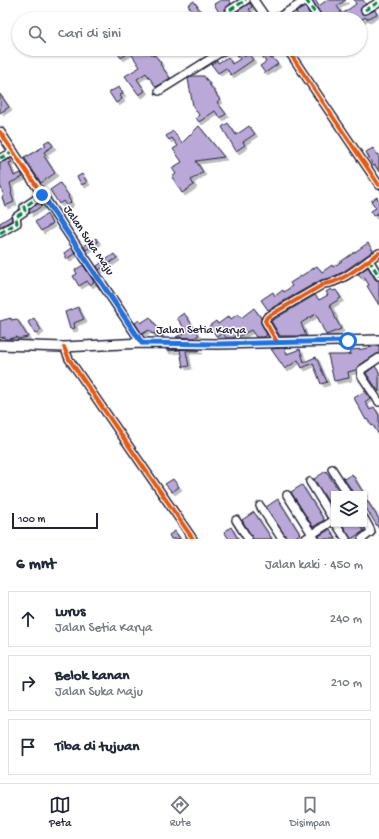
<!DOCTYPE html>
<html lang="id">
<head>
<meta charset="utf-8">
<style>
	:root { --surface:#fff; --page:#f2f2f3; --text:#1f2937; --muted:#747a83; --line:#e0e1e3; --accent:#22223b }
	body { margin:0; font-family:"Gochi Hand",sans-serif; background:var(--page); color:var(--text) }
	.controls { position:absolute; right:12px; bottom:12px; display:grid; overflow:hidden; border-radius:0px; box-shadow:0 1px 3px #0004 }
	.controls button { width:36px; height:36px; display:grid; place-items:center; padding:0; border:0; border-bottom:1px solid var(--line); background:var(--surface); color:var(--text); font:20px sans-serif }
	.scale { position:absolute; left:12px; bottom:10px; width:86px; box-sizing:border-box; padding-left:4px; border:2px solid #22223b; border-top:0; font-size:11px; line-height:14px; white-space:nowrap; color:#22223b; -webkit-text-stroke:3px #fff; paint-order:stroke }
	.stop { position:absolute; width:12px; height:12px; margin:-9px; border:3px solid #1a73e8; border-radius:50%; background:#fff }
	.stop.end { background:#1a73e8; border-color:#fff; box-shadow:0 1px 4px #0008 }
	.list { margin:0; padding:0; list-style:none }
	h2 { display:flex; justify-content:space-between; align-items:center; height:52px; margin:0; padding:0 16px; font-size:17px }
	h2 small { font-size:13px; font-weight:400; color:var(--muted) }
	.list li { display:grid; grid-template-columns:26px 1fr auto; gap:12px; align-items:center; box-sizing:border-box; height:56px; margin:0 8px 8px; padding:0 8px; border:1px solid var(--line); border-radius:0px }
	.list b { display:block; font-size:15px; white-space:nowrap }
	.list p { margin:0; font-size:13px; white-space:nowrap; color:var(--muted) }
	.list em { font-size:13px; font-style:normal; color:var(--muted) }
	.icon { flex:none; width:22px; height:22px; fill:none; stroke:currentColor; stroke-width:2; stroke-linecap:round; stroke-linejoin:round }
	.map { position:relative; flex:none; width:379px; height:539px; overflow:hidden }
	.search { position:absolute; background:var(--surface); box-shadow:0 1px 3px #0004; left:12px; right:12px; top:12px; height:44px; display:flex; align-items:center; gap:10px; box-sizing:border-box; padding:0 14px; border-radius:22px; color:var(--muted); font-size:15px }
	.sheet { height:244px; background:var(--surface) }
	nav { display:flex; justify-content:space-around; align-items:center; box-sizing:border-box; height:56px; border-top:1px solid var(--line); background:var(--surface); font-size:11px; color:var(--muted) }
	nav a { display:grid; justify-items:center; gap:2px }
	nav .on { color:var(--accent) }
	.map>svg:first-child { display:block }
	.building { fill:#b9a8d8; stroke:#22223b; filter:url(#shadow) }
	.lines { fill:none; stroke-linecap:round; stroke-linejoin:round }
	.minor-casing { stroke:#22223b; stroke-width:10 }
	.tertiary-casing { stroke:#22223b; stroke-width:11 }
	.secondary-casing { stroke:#22223b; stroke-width:12 }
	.minor { stroke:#fff; stroke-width:7 }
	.tertiary { stroke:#fff; stroke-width:8 }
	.secondary { stroke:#fff; stroke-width:9 }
	.quiet { stroke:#00873e; stroke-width:3; stroke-dasharray:6 3; stroke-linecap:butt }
	.cycleway-casing { stroke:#fff; stroke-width:6 }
	.cycleway { stroke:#e8590c; stroke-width:4 }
	.route { stroke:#1a73e8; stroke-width:5 }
	.labels { text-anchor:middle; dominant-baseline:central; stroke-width:3; stroke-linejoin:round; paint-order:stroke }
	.street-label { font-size:12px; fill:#22223b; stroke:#fff }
</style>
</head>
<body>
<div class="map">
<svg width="379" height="539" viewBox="0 0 379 539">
	<defs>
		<filter id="shadow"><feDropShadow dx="3" dy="3" stdDeviation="0" flood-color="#0004"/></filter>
	</defs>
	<rect width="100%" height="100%" fill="#fff"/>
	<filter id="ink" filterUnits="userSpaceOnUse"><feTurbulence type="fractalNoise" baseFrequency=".025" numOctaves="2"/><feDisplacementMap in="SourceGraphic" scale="8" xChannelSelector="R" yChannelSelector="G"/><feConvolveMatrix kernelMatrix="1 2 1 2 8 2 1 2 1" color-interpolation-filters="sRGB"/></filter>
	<g filter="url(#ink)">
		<g class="building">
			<polygon points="221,0 229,0 231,3 220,14 214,4"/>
			<polygon points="312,0 315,0 319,6 327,0 346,0 337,6 342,14 356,4 354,0 363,0 366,4 361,8 360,10 362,14 367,14 375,10 377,14 367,19 365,17 363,19 324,19"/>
			<polygon points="194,1 200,11 198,12 202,19 197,19 188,5"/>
			<polygon points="250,3 252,7 249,9 256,19 227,19 235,15 234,13"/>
			<polygon points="305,7 313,19 290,19 297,14 296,12"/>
			<polygon points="115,49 148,49 153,56 155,55 161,63 160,64 170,78 156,87 146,73 137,79 145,91 139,95 125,76 140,67 130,52 121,58"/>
			<polygon points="233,49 240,49 245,56 249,54 253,60 231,75 226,68 218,73 211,64 217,61 218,63 228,57 232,64 240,59"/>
			<polygon points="258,49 265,49 271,59 273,58 278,64 265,73 260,66 266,62"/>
			<polygon points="192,76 204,76 220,100 217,102 226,114 220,118 215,111 199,122 196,118 199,115 193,106 188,79"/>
			<polygon points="119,87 123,94 120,95 122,99 116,103 109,92"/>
			<polygon points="0,94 9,107 0,113"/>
			<polygon points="228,123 236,135 249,126 255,134 243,142 245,145 236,151 222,127"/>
			<polygon points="199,126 224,157 196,161 203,172 191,180 194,185 182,193 172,177 176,174 172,168 182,162 173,149 178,146 172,138 169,140 166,136 173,131 182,143"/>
			<polygon points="49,140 53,146 44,152 46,155 44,156 55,173 41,183 24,157 28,155 28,156 46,145 44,143"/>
			<polygon points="373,148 377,155 379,154 379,172 375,165 373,166 366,152"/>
			<polygon points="10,159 12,162 9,163 14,176 21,173 23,177 10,183 12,192 11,193 14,202 5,206 2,197 4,196 0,185 0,163"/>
			<polygon points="82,174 87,182 82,185 77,177"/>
			<polygon points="60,183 69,196 68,197 71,202 67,206 63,201 59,204 50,190"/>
			<polygon points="377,197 379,202 379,214 378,213 373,216 371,211 376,208 371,201"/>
			<polygon points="39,203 42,206 29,214 30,209"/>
			<polygon points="47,214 52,224 41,231 35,222"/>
			<polygon points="11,216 12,220 0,227 0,223"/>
			<polygon points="96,238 98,242 86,250 84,246"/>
			<polygon points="368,243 373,251 343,272 330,278 321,280 268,310 261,300 273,292 275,296 283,290 284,292 292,286 290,283 317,266 322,272 332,265 333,267"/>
			<polygon points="71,248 75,253 67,259 64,253"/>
			<polygon points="114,254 117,258 99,270 97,266"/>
			<polygon points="83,265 94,282 90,285 87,281 79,286 73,276 77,274 75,270"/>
			<polygon points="368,267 375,279 379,281 379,305 367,286 369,285 364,277 361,278 358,274"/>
			<polygon points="331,289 333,291 336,290 341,298 330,305 335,315 334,315 341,329 326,335 316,314 301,323 306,336 280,336 271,321 315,295 319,300 328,295 326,292"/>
			<polygon points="78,307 84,319 74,323 75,328 70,329 65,312"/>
			<polygon points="254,308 261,318 261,323 267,335 264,337 256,337 251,330 238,337 236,336 233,338 226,338 223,333 217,337 209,326 216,321 218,324 229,316 231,319 238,314 241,318"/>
			<polygon points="184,313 199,335 194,338 176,337 187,332 177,318"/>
			<polygon points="150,317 163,336 161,337 157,337 154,333 152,334 149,330 142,334 135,323 139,320 141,323"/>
			<polygon points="11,318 11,320 17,319 28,337 18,339 17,337 9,339 5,339 5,337 0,338 0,321"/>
			<polygon points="34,318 41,330 35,334 28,322"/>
			<polygon points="372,346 379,346 379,353 358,366 356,370 348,372 349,378 334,381 328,355 345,355 351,354 350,350 363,349 372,347"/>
			<polygon points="284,348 287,354 300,349 304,362 316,357 327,382 321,384 313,363 302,368 298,360 285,369 271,349"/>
			<polygon points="166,349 199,350 200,351 186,351 189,366 183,367 180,350 167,351"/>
			<polygon points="375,366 379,372 379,392 366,373"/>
			<polygon points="365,391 370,398 365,402 370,410 374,407 379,415 379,435 373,425 372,426 367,419 366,420 354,398"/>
			<polygon points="326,471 341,494 334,494 334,511 314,479"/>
			<polygon points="352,474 361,489 365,494 354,494 349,486 344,479"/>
			<polygon points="173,479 179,487 172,492 165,484"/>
			<polygon points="302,485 324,520 313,527 291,492"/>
			<polygon points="364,496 379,519 379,529 364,505"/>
			<polygon points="278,499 300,534 292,539 287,539 266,507"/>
			<polygon points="254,512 272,539 253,539 242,520"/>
			<polygon points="342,524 359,524 364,531 351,539"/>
			<polygon points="231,527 238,539 229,539 224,532"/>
			<polygon points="330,529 336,539 320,539 319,536"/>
			<polygon points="175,531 180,539 171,539 169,535"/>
		</g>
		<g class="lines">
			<g class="minor-casing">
				<g id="minor">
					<polyline points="254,0 267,19"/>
					<polyline points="306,0 319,19"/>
					<polyline points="230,10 246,0"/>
					<polyline points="365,10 379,2"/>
					<polyline points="276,19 306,0"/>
					<polyline points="287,49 379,185"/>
					<polyline points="159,91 226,49"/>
					<polyline points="0,158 14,152"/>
					<polyline points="0,233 17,223 16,217 25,211 24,207 42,195"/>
					<polyline points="369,260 379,276"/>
					<path d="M277,342L265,321L267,317L324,284C342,283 364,263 379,253"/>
					<polyline points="64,347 69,359 193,539"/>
					<polyline points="379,358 361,370 361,375 379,402"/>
					<polyline points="332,469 348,494"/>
					<polyline points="310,482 334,521"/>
					<polyline points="287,495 315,539"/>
					<polyline points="260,506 282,539"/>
					<polyline points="236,520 248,539"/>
					<polyline points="336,524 346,539"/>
					<polyline points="305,539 334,520"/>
					<polyline points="362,539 371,532 370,529 364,518"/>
				</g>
			</g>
			<g class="tertiary-casing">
				<polyline id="tertiary" points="0,132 142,343"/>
			</g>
			<g class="secondary-casing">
				<polyline id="secondary" points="0,345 64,347 142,343 218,344 379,340"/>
			</g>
			<use href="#minor" class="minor"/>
			<use href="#tertiary" class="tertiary"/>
			<use href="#secondary" class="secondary"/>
			<g class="quiet">
				<polyline points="306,0 319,19"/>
				<polyline points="230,10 246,0"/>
				<polyline points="365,10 379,2"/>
				<polyline points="0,158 14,152"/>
				<polyline points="0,233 17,223 16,217 25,211 24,207 42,195"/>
				<polyline points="369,260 379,276"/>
			</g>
			<g class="cycleway-casing">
				<g id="cycleway">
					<polyline points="287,49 379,185"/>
					<polyline points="0,132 142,343"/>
					<path d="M277,342L265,321L267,317L324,284C342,283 364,263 379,253"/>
					<polyline points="64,347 69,359 193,539"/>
				</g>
			</g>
			<use href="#cycleway" class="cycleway"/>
		</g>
	</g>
	<g class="lines" filter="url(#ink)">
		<polyline class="route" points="42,195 142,343 218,344 348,341"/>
	</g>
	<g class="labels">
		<g class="street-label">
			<text transform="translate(88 241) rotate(56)">Jalan Suka Maju</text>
			<text x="201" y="331">Jalan Setia Karya</text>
		</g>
	</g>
</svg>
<div class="controls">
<button><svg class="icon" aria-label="layers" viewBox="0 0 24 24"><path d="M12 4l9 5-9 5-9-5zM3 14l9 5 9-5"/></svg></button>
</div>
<div class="scale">100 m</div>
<div class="stop" style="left:348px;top:341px"></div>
<div class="stop end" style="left:42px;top:195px"></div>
<div class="search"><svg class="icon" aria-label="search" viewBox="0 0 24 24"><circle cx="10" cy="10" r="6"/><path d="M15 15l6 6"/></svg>Cari di sini</div>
</div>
<section class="sheet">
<h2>6 mnt<small>Jalan kaki · 450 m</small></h2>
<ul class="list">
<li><svg class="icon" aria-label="ahead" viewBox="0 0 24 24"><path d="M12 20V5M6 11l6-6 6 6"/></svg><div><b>Lurus</b><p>Jalan Setia Karya</p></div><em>240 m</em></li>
<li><svg class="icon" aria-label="right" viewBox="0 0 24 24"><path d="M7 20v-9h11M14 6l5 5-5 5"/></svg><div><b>Belok kanan</b><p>Jalan Suka Maju</p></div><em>210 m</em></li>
<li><svg class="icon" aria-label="arrive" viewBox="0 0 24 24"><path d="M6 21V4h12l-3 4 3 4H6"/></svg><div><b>Tiba di tujuan</b></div></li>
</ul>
</section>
<nav>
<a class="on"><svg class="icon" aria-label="map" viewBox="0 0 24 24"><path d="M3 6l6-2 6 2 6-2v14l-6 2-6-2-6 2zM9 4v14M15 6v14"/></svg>Peta</a>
<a><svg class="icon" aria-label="directions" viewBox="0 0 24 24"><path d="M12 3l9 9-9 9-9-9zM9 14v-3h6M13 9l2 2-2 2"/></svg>Rute</a>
<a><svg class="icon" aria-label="saved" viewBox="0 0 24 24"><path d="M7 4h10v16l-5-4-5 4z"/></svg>Disimpan</a>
</nav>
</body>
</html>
